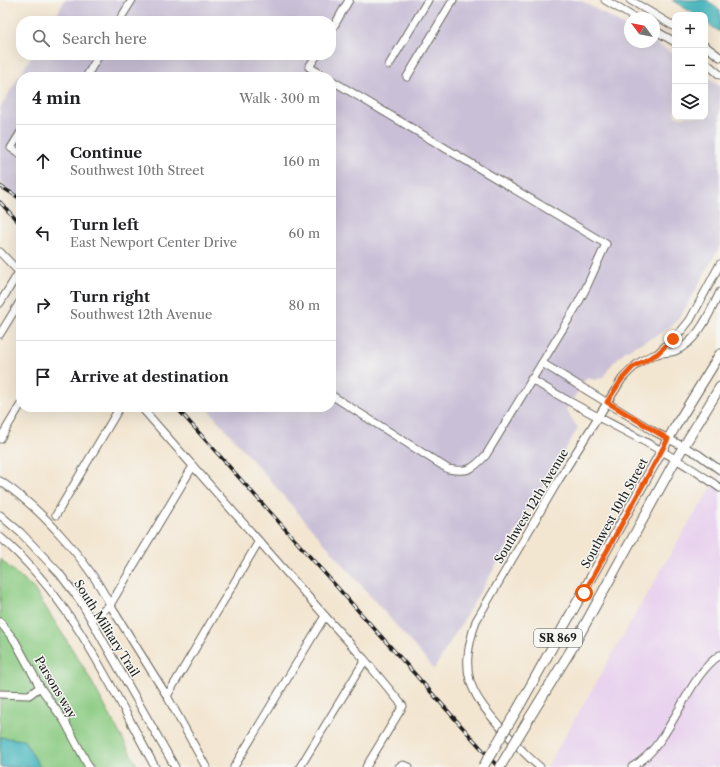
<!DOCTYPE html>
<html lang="en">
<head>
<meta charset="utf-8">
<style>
	:root { --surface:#fff; --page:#f6f6f6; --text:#202124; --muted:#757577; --line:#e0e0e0 }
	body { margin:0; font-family:"Libre Caslon Text",serif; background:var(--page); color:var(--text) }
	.controls { position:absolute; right:12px; top:12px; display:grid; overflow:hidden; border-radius:8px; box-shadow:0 4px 16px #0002 }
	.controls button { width:36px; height:36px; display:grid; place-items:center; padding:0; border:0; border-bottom:1px solid var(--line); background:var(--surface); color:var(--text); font:20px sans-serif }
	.compass { position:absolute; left:624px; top:12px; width:36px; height:36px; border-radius:50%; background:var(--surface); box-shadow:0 4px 16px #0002; rotate:302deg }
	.stop { position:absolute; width:12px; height:12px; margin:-9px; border:3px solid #ea580c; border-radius:50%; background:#fff }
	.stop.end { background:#ea580c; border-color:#fff; box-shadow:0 1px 4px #0008 }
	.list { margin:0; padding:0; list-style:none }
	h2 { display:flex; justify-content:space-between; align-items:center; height:52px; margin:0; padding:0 16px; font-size:17px }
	h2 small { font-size:13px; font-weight:400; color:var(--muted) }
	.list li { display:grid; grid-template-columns:26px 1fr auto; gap:12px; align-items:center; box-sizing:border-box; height:72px; padding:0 16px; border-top:1px solid var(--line) }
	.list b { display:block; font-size:15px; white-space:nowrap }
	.list p { margin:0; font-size:13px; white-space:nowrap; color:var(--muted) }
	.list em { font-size:13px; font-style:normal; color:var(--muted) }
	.icon { flex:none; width:22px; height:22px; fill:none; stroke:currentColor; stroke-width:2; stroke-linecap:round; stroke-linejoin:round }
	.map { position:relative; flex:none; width:720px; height:767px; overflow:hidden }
	.search { position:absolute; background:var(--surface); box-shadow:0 4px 16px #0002; left:16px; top:16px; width:320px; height:44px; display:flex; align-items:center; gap:10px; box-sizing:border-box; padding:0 14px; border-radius:16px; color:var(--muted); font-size:15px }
	.panel { position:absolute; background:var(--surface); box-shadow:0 4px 16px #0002; left:16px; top:72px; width:320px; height:340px; border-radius:16px }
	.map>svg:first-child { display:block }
	.built { fill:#e8d2ee }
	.industrial { fill:#c9bfd7 }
	.green { fill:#8bcb82; stroke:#54744f }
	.water { fill:#48b7be; stroke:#326a6d }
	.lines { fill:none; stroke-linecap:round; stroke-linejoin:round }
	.minor-casing { stroke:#67635b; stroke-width:9 }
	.major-casing { stroke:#67635b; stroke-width:11 }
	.minor { stroke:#fff; stroke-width:7 }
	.major { stroke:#fff; stroke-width:9 }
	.rail-casing { stroke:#1c1c1c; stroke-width:3.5 }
	.rail { stroke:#f6f6f2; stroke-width:2; stroke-dasharray:6; stroke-linecap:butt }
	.major-bridge-casing { stroke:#67635b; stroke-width:11; stroke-linecap:butt }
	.major-bridge { stroke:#fff; stroke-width:9 }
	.route { stroke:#ea580c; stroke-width:5 }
	.labels { text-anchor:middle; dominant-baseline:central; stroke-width:3; stroke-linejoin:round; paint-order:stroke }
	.shield { fill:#f6f6f2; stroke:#5d5d5c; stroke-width:1 }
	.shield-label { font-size:11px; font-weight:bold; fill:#1c1c1c }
	.street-label { font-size:12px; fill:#1c1c1c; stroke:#f6f6f2 }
</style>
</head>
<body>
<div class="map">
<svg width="720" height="767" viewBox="0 0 720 767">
	<rect width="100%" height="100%" fill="#f6f6f2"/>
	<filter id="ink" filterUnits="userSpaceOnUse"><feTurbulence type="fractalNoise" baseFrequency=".025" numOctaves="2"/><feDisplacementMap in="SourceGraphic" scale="8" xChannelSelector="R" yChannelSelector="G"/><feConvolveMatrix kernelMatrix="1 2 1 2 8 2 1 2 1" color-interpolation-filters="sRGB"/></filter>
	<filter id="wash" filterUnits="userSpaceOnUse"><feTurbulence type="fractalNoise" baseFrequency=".012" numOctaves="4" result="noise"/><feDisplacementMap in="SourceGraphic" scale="16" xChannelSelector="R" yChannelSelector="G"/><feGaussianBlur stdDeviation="0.9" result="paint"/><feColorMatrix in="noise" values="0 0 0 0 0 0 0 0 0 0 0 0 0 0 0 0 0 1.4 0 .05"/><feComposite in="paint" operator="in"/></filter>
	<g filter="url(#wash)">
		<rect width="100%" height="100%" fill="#f3e6d1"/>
		<polygon class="built" points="720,474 720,767 547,767 678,541"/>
		<polygon class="industrial" points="65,0 580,0 630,29 630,42 653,42 675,55 675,117 705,117 705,75 720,87 720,246 685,309 674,323 663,332 625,351 613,363 603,377 595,380 587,377 566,410 578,428 434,669 206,407 331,407 331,77 21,77 21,204 0,181 0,108 32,55 331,55 331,21 53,21"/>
		<polygon class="green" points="0,559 34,589 84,668 138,767 0,767"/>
		<g class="water">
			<polygon points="672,0 707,0 720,11 720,32 705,22 705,15 696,15"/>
			<polygon points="0,737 24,740 40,767 0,767"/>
		</g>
	</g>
	<g filter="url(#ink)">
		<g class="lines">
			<g class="minor-casing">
				<g id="minor">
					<polyline points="605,0 635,18"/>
					<polyline points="630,0 675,27"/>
					<polyline points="119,21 132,0"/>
					<polyline points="654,30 675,42"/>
					<polyline points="331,31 349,0"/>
					<polyline points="705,46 720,57"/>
					<polyline points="317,55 309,67 326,77"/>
					<polyline points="705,62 720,75"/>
					<polyline points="389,65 428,0"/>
					<polyline points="86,77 99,55"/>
					<polyline points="407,77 453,0"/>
					<path d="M331,80L606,244L586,288L576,307L486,455C473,469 468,473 448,469L331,395"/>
					<polyline points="21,132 11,148 21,154"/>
					<polyline points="0,252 21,274"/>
					<polyline points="0,303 19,272"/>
					<polyline points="0,334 21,300"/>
					<polyline points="657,354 682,330 690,320 720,264"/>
					<polyline points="542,363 655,432 698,454 720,470"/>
					<path d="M531,379C593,418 661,445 720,488"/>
					<polyline points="141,407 325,616"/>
					<polyline points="0,439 21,404"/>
					<polyline points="193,466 110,605 167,696 206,767"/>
					<path d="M0,481C40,507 89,562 110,605L92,620"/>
					<polyline points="0,515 21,533 59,573 81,602 175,767"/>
					<polyline points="56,515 120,407"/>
					<path d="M0,537C71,597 111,687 155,767"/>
					<polyline points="0,622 15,641 40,687 65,722 89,767"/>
					<polyline points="365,660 403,706 366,767"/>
					<polyline points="0,694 29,695 40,687"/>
					<polyline points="167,696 259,541"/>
					<polyline points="234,767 325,616 365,660 300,767"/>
					<polyline points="399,767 403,765 409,767"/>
					<path d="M540,767C526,756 515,743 503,730C468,691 459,673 476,621L558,481L622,379C632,368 642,358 657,354C663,352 670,353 675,351C698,342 710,312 720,292"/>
					<path d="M632,767C673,744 684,679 720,655"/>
				</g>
			</g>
			<g class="major-casing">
				<g id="major">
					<polyline points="520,705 675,427 720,354"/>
					<polyline points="530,717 571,650 676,459 720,387"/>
				</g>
			</g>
			<use href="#minor" class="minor"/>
			<use href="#major" class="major"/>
			<g class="rail-casing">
				<g id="rail">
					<polyline points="0,186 21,199"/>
					<polyline points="0,202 21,225"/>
					<polyline points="176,407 498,767"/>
				</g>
			</g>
			<use href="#rail" class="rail"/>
			<g class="major-bridge-casing">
				<g id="major-bridge">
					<polyline points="483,767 520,705"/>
					<polyline points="500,767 530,717"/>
				</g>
			</g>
			<use href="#major-bridge" class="major-bridge"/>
		</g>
	</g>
	<g class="lines" filter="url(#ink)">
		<polyline class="route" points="584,593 668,439 607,402 622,379 633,367 657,354 673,339"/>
	</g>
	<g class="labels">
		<rect class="shield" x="534" y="629" width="48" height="18" rx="3"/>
		<g class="shield-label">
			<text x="558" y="638">SR 869</text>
		</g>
		<g class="street-label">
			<text transform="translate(531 506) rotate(-59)">Southwest 12th Avenue</text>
			<text transform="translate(614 513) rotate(-61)">Southwest 10th Street</text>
			<text transform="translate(107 628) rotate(58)">South Military Trail</text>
			<text transform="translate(56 687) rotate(59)">Parsons way</text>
		</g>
	</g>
</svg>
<div class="controls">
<button>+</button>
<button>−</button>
<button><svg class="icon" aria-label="layers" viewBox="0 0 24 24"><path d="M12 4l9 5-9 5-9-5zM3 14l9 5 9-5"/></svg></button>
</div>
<svg class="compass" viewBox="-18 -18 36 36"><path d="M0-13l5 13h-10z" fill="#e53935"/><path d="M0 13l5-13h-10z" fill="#757577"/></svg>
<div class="stop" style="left:584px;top:593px"></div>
<div class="stop end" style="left:673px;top:339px"></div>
<div class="search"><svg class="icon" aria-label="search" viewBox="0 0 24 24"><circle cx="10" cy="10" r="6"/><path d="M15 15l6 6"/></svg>Search here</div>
<section class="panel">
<h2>4 min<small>Walk · 300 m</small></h2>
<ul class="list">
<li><svg class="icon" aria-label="ahead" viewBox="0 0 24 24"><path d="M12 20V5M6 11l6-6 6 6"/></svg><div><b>Continue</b><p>Southwest 10th Street</p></div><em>160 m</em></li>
<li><svg class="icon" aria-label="left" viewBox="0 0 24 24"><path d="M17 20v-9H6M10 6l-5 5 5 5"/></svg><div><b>Turn left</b><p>East Newport Center Drive</p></div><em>60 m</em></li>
<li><svg class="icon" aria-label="right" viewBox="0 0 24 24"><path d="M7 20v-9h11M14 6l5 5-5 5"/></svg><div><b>Turn right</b><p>Southwest 12th Avenue</p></div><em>80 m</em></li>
<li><svg class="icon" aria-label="arrive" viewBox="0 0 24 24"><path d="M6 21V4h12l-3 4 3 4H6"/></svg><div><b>Arrive at destination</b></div></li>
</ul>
</section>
</div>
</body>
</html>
